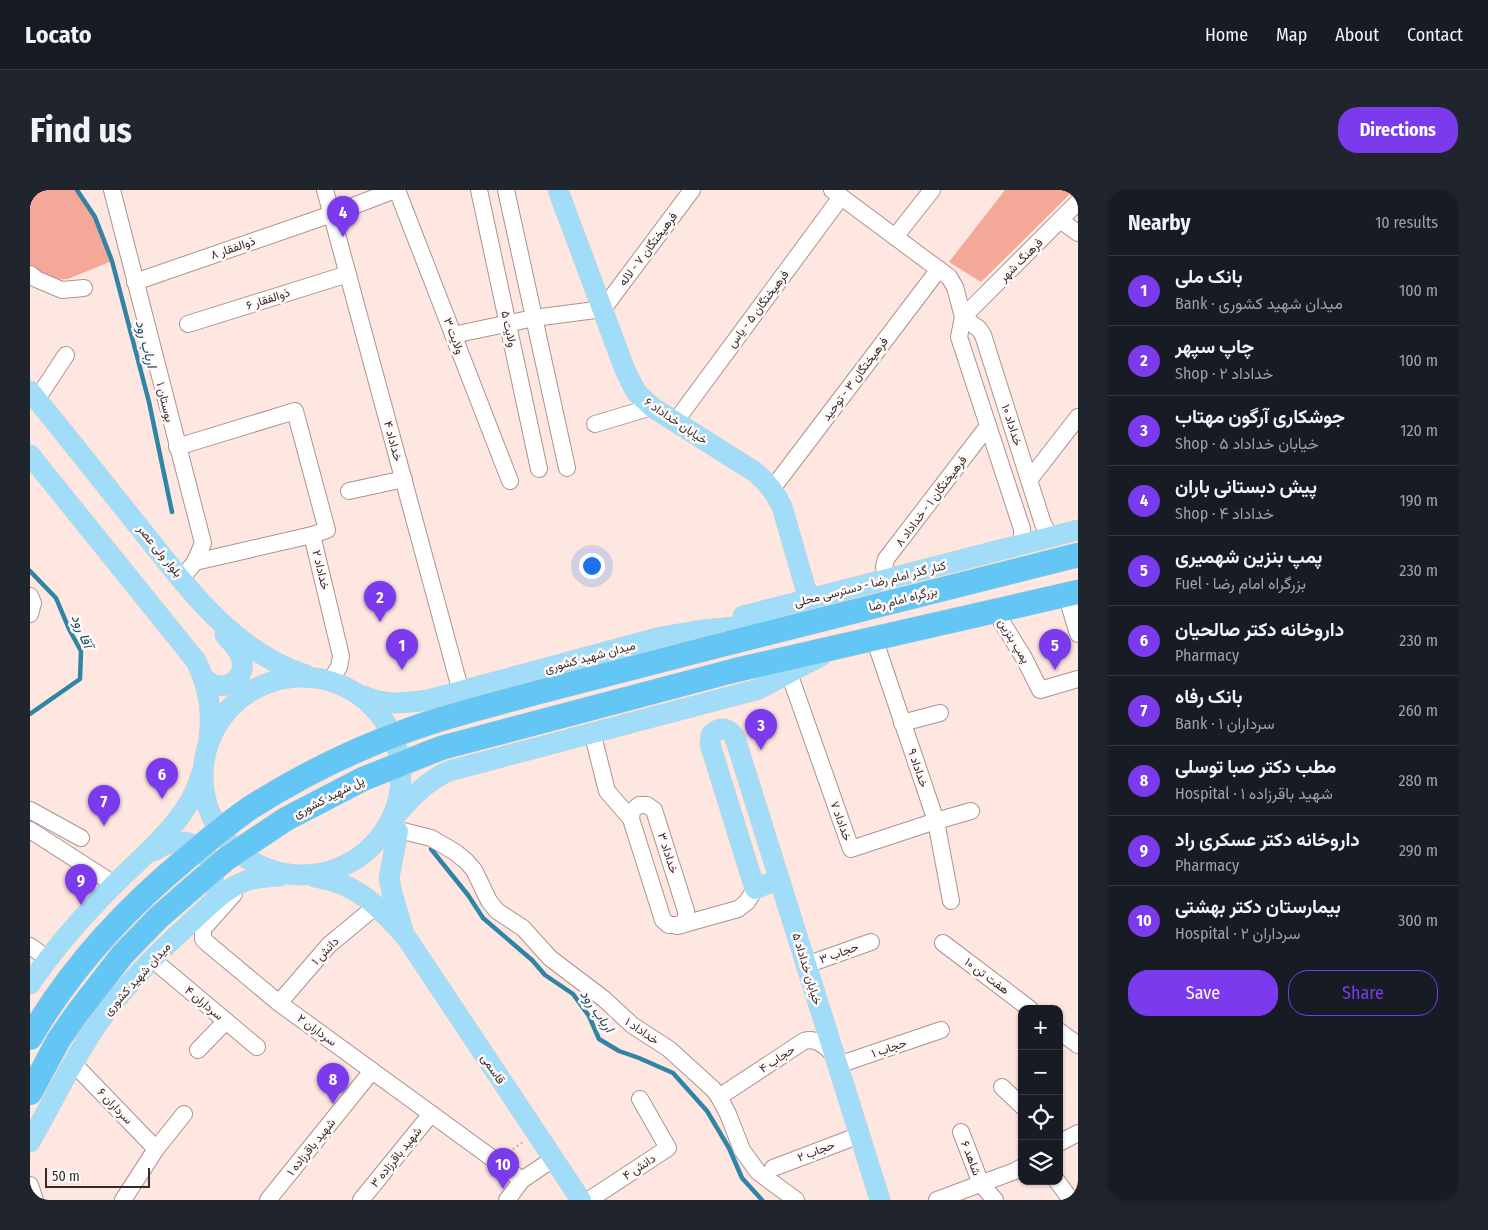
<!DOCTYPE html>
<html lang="en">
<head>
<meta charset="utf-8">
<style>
	:root { --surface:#171b24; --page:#20242c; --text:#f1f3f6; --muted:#9ea1a6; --line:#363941; --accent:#7c3aed }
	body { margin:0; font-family:"Fira Sans Condensed",Vazirmatn,sans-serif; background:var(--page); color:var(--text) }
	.controls { position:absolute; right:15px; bottom:15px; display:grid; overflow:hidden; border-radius:10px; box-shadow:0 1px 4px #0004 }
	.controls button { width:45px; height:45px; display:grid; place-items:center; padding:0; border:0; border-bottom:1px solid var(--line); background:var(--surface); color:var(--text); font:25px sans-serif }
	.scale { position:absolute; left:15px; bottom:12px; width:105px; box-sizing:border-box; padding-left:5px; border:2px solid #352c2a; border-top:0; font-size:14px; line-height:18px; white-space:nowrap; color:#352c2a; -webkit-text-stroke:4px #fef9f8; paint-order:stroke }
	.you { position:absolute; left:561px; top:375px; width:18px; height:18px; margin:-12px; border:4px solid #fff; border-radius:50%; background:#1a73e8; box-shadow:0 0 0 8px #1a73e833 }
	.badge { display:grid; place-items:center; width:32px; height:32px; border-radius:50%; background:var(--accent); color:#fff; font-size:16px; font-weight:700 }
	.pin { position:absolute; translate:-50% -41px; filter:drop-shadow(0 1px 2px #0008) }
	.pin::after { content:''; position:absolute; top:26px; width:18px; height:15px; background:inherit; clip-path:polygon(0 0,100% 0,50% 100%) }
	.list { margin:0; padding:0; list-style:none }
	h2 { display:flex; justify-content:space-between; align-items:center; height:65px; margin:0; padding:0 20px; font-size:21px }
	h2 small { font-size:16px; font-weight:400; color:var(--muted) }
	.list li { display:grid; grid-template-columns:32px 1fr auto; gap:15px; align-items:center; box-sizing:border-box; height:70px; padding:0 20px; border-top:1px solid var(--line) }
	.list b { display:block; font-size:19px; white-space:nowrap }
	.list p { margin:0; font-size:16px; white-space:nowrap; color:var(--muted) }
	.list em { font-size:16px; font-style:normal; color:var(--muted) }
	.actions { display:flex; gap:10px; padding:15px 20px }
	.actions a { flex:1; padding:11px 0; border:1px solid var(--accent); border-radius:20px; text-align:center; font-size:18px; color:var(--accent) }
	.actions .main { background:var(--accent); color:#fff }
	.icon { flex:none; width:28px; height:28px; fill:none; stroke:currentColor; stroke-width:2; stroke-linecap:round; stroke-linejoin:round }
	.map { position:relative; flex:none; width:1048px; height:1010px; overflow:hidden; border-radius:20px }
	header { display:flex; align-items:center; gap:30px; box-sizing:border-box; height:70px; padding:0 25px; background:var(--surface); border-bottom:1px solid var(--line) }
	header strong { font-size:24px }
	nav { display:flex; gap:28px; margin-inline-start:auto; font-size:18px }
	.intro { display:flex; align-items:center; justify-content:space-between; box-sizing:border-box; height:120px; padding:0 30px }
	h1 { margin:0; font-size:35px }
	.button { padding:12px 22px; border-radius:20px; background:var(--accent); color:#fff; font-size:18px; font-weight:700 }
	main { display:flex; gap:30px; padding:0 30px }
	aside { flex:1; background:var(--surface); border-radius:20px; box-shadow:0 1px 4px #0004 }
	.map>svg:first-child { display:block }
	.green { fill:#f4a998 }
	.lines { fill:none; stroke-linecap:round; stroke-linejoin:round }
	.stream { stroke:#3084a6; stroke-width:4.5 }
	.minor-casing { stroke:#aa948e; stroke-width:18 }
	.major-casing { stroke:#d3d1d0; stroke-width:21 }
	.highway-casing { stroke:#d3d1d0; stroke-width:25 }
	.path { stroke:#a99793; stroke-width:2.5; stroke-dasharray:1 4; stroke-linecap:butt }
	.minor { stroke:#fff; stroke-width:16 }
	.major { stroke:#a1ddf8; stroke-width:20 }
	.highway { stroke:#63c6f4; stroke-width:24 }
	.highway-bridge-casing { stroke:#d3d1d0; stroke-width:25; stroke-linecap:butt }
	.highway-bridge { stroke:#63c6f4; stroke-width:24 }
	.labels { text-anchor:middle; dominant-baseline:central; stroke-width:5; stroke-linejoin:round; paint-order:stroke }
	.street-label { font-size:12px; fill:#352c2a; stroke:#fef9f8 }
	.water-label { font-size:14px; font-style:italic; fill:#1c4c61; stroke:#fef9f8 }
</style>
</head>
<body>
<header>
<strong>Locato</strong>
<nav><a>Home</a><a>Map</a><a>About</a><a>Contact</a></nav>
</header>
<div class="intro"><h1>Find us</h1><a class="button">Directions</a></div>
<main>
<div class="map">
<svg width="1048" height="1010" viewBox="0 0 1048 1010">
	<rect width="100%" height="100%" fill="#ffe7e1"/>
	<g class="green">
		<polygon points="0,0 47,0 66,29 82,71 38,89 10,91 0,83"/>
		<polygon points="975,0 1044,0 951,92 919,72"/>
	</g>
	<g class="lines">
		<g class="stream">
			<polyline points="47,0 65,27 82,71 119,212 142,322"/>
			<polyline points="0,381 26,408 39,439 51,461 50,489 0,524"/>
			<polyline points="401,659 438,705 453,728 502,770 515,785 543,804 559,826 569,849 589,861 609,868 643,883 677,921 699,958 712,988 732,1010"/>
		</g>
		<g class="minor-casing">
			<g id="minor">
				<polyline points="82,0 173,353 165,372 151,389"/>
				<polyline points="295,0 431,502"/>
				<polyline points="367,0 480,291"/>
				<polyline points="449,0 509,279"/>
				<polyline points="476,0 537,278"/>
				<polyline points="802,0 919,87 925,97 933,127"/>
				<polyline points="1030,30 1048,43"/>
				<polyline points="865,47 902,0"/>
				<polyline points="0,84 6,89 32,100 54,98"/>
				<polyline points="105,92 302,24 365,0"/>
				<polyline points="933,127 1048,12"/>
				<polyline points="158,134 318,84"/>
				<polyline points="423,145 504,128 573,119 662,0"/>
				<polyline points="7,209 36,165"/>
				<polyline points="645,232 811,7"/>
				<polyline points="565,234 622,217"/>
				<polyline points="147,257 265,221 297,340 282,345 311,466 309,477 300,491"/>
				<polyline points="999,290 1048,227"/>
				<polyline points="742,299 909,79"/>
				<polyline points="319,301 374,289"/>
				<polyline points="987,356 992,347 992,339 929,147 933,127 949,139 953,145 1013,334 1018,342 1025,346"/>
				<polyline points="165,372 282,345"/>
				<polyline points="856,390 854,377 856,369 958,236"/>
				<polyline points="1036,404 1048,444"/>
				<polyline points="0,406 3,413 0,424"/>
				<polyline points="965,421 994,468 1010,500 1048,489"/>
				<polyline points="844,448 906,631 921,711"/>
				<polyline points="759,483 821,659 906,631 941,621"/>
				<polyline points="872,533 910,523"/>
				<polyline points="562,542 577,601 601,629 633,730 639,735 651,735 656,728 656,721 624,620 617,615 609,615 602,621 601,629"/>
				<polyline points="0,620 51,648"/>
				<polyline points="357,637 401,648 425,662 436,671 444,680 459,711 467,721 493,738 520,768 574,809 602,835 639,859 683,899 689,907 698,924 712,960 728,982 766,1010"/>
				<polyline points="0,640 84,694"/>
				<polyline points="204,704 173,739 173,749 177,753 249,813 492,990"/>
				<polyline points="647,736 708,719 717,712 725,699"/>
				<polyline points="913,753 1000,819"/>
				<polyline points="0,756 18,769"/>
				<polyline points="122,769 227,857"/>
				<polyline points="776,775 841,752"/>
				<polyline points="249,813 299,755 346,716"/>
				<polyline points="1029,841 1048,855"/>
				<polyline points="168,860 196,831"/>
				<polyline points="43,873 126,959"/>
				<polyline points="808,875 911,840"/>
				<polyline points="972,897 992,916"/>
				<path d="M689,907L774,851C787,847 796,857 805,866"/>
				<polyline points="931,942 951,994 965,1010"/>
				<polyline points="1029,953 1048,943"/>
				<polyline points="743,978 830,945"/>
				<polyline points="1027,991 1041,1010"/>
				<polyline points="0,995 5,1010"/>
				<polyline points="93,1010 126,959 154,924"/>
				<polyline points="238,1010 342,881"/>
				<polyline points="331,1010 401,924"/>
				<polyline points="477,1010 492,990 523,969"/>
				<polyline points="559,1010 638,958 610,909"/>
				<polyline points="907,1010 985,981 992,977"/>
			</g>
		</g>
		<g class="major-casing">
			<g id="major">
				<path d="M528,0L595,180L606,202L622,217L725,282C737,292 746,303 752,317L779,410"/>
				<path d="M0,201C35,244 70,288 105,332C153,391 200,461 276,485"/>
				<path d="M0,265L166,471C178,495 183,520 179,547"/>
				<polyline points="713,426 1048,340"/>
				<path d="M173,487C187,504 216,494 212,471C211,461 201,452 195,445"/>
				<circle cx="272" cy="586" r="99"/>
				<path d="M334,506C354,516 376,513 398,510L631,447L672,440L744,433"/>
				<path d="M366,625C382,607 397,591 419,581L729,499L791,466"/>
				<polyline points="368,641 359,688 362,703 373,741"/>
				<path d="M124,661C153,640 188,658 183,695"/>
				<path d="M285,687C327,693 349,717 376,747L551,1010"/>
				<path d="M749,689L725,699L680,554L681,545C689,536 699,537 705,548L850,1010"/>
				<path d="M0,794C21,763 45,735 71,708C105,671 158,634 171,585"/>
				<path d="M0,952C22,913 41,873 66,836C92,799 123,767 156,737C174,721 193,699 216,691C226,687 239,687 250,686"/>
			</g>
		</g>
		<g class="highway-casing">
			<g id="highway">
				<polyline points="699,453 1048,365"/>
				<polyline points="706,480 1048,402"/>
			</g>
		</g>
		<polyline class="path" points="479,962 493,952"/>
		<use href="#minor" class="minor"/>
		<use href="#major" class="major"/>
		<use href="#highway" class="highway"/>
		<g class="highway-bridge-casing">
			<g id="highway-bridge">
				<path d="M0,848C41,777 95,719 158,667C178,650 198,633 220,618C270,586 325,559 381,539C422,524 466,514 509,502C572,486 635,469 699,453"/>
				<polyline points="0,903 28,851 48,822 93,764 128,728 161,699 196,669 256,629 333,589 411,558 706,480"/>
			</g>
		</g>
		<use href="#highway-bridge" class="highway-bridge"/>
	</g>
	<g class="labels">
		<g class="street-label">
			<text transform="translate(203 58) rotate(-19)">ذوالفقار ۸</text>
			<text transform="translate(618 59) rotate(-53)">فرهیختگان ۷ - لاله</text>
			<text transform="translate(991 70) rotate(-45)">فرهنگ شهر</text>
			<text transform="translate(238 109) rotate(-18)">ذوالفقار ۶</text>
			<text transform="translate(728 119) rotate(-53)">فرهیختگان ۵ - یاس</text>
			<text transform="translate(479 139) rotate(78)">ولایت ۵</text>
			<text transform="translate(424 146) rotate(69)">ولایت ۳</text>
			<text transform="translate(825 189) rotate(-53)">فرهیختگان ۳ - توحید</text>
			<text transform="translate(135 212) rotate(76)">بوستان ۱</text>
			<text transform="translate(646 231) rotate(34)">خیابان خداداد ۶</text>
			<text transform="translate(982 235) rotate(72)">خداداد ۱۰</text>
			<text transform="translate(363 251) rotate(75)">خداداد ۴</text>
			<text transform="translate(901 311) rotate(-53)">فرهیختگان ۱ - خداداد ۸</text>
			<text transform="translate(130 361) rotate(51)">بلوار ولی عصر</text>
			<text transform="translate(291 380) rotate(76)">خداداد ۲</text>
			<text transform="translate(840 394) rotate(-14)">کنار گذر امام رضا - دسترسی محلی</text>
			<text transform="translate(873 409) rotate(-14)">بزرگراه امام رضا</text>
			<text transform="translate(984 451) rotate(59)">پمپ بنزین</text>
			<text transform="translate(560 467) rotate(-15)">میدان شهید کشوری</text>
			<text transform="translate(888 578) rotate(71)">خداداد ۹</text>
			<text transform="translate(299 607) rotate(-27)">پل شهید کشوری</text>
			<text transform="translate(811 631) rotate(70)">خداداد ۷</text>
			<text transform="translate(638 663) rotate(72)">خداداد ۳</text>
			<text transform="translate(295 761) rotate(-46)">دانش ۱</text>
			<text transform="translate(809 763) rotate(-20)">حجاب ۳</text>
			<text transform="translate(777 779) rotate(73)">خیابان خداداد ۵</text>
			<text transform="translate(957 786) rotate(37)">هفت تن ۱۰</text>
			<text transform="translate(107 789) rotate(-48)">میدان شهید کشوری</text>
			<text transform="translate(174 813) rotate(40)">سرداران ۴</text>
			<text transform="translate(287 840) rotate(36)">سرداران ۲</text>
			<text transform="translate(612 841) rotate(34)">خداداد ۱</text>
			<text transform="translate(859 858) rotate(-19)">حجاب ۱</text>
			<text transform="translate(747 869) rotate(-34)">حجاب ۴</text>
			<text transform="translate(463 879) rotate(56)">قاسمی</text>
			<text transform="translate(85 916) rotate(46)">سرداران ۶</text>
			<text transform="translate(281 957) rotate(-51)">شهید باقرزاده ۱</text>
			<text transform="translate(786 961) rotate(-21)">حجاب ۲</text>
			<text transform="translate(366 967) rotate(-51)">شهید باقرزاده ۳</text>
			<text transform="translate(941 968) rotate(69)">شاهد ۶</text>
			<text transform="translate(609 977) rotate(-33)">دانش ۴</text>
		</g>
		<g class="water-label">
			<text transform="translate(116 154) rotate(75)">ارباب رود</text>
			<text transform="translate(52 441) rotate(68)">آقا رود</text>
			<text transform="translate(567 821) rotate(55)">ارباب رود</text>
		</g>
	</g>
</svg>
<div class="controls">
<button>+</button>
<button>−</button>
<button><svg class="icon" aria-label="locate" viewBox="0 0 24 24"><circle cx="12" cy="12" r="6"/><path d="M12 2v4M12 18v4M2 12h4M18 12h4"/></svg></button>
<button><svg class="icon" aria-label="layers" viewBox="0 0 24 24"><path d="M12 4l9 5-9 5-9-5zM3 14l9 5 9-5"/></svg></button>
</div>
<div class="scale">50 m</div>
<div class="you"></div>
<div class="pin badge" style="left:372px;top:480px">1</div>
<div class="pin badge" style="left:350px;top:432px">2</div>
<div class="pin badge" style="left:731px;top:560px">3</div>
<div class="pin badge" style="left:313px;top:47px">4</div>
<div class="pin badge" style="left:1025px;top:480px">5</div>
<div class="pin badge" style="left:132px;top:609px">6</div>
<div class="pin badge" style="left:74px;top:636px">7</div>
<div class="pin badge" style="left:303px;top:914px">8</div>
<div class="pin badge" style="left:51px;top:715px">9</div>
<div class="pin badge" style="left:473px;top:999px">10</div>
</div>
<aside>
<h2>Nearby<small>10 results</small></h2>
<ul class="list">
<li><span class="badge">1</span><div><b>بانک ملی</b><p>Bank · میدان شهید کشوری</p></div><em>100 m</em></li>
<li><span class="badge">2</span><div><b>چاپ سپهر</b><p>Shop · خداداد ۲</p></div><em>100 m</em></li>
<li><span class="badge">3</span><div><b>جوشکاری آرگون مهتاب</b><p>Shop · خیابان خداداد ۵</p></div><em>120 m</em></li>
<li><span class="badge">4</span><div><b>پیش دبستانی باران</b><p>Shop · خداداد ۴</p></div><em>190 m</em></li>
<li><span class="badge">5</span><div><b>پمپ بنزین شهمیری</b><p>Fuel · بزرگراه امام رضا</p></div><em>230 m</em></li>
<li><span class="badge">6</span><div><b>داروخانه دکتر صالحیان</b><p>Pharmacy</p></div><em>230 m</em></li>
<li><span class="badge">7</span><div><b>بانک رفاه</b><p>Bank · سرداران ۱</p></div><em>260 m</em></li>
<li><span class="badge">8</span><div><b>مطب دکتر صبا توسلی</b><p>Hospital · شهید باقرزاده ۱</p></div><em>280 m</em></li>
<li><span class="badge">9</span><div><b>داروخانه دکتر عسکری راد</b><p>Pharmacy</p></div><em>290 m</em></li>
<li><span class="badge">10</span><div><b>بیمارستان دکتر بهشتی</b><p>Hospital · سرداران ۲</p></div><em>300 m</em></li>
</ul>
<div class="actions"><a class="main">Save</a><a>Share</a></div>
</aside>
</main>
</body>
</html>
